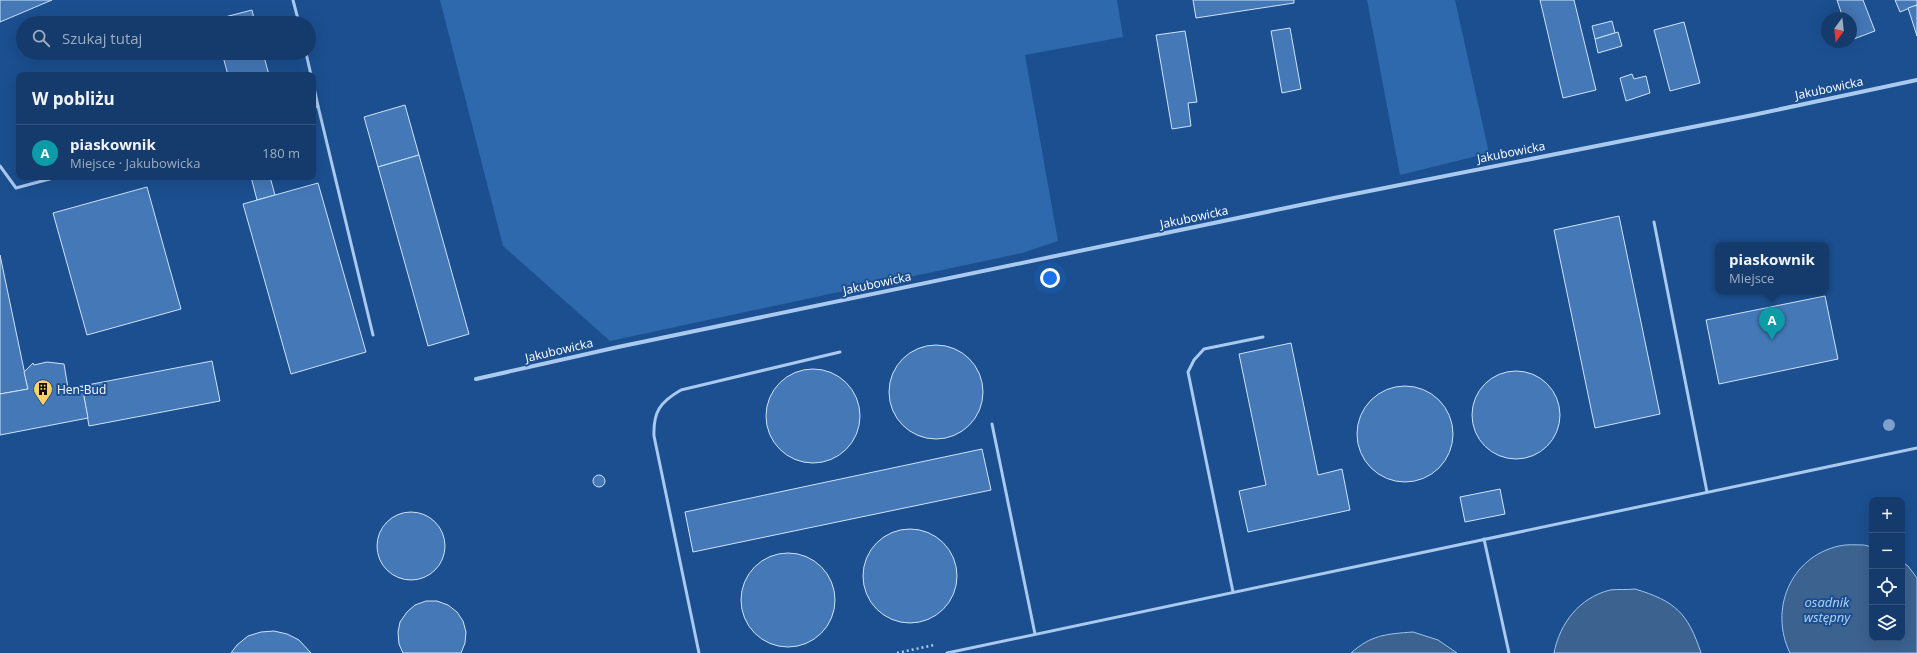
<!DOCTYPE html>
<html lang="pl">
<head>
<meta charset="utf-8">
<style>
	:root { --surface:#143b6b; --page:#214673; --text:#f1f3f6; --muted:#9dadc1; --line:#33557e; --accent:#e69b98 }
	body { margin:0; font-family:"Open Sans",sans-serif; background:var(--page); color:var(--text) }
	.controls { position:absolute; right:12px; bottom:12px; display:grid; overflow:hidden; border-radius:8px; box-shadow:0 4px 16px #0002 }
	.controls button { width:36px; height:36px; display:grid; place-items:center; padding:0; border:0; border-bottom:1px solid var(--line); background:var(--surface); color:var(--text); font:20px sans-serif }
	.compass { position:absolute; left:1821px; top:12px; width:36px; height:36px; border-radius:50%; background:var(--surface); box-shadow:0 4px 16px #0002; rotate:195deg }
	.you { position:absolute; left:1050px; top:278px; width:14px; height:14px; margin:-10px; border:3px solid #fff; border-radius:50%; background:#1a73e8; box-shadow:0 0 0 6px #1a73e833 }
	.badge { display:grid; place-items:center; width:26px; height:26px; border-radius:50%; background:var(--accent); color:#fff; font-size:13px; font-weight:700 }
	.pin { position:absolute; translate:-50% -33px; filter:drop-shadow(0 1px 2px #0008) }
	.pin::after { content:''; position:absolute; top:21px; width:14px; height:12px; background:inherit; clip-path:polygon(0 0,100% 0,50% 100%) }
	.popup { position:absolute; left:1715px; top:242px; width:114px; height:52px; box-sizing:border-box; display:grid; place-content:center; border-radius:8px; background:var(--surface); filter:drop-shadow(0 1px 3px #0005); font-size:13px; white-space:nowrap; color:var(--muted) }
	.popup b { font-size:15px; color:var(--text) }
	.popup::after { content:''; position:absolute; left:50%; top:100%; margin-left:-8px; border:8px solid transparent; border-top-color:var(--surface) }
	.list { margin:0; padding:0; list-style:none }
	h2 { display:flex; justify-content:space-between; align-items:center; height:52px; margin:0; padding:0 16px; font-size:17px }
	h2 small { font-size:13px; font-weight:400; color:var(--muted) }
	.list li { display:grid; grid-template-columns:26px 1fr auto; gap:12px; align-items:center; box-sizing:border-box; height:56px; padding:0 16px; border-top:1px solid var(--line) }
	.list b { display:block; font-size:15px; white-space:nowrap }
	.list p { margin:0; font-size:13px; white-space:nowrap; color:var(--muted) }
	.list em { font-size:13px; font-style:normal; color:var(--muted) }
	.icon { flex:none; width:22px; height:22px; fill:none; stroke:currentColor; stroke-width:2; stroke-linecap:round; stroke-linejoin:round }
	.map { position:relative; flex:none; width:1917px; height:653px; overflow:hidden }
	.search { position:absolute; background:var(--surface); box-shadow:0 4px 16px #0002; left:16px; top:16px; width:300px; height:44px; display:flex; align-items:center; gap:10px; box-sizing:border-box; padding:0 14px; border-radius:22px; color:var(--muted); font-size:15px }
	.panel { position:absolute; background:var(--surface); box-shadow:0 4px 16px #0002; left:16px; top:72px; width:300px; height:108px; border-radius:8px }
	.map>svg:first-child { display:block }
	.green { fill:#2e69ad }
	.water { fill:#3c6290; stroke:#9cc4f0 }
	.building { fill:#4478b7; stroke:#cfe3fa }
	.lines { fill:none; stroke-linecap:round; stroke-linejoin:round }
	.path { stroke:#a9c9ee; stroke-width:2.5; stroke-dasharray:2 3; stroke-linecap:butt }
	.lane { stroke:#a9c9ee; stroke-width:3 }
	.street { stroke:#a9c9ee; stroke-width:4 }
	.tree { fill:#7ea0ca }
	.labels { text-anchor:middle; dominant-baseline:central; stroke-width:4; stroke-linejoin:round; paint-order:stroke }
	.street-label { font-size:12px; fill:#fff; stroke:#1b4f8f }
	.poi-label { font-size:12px; fill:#fff; stroke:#1b4f8f; text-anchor:start }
	.water-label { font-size:13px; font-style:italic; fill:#b5d3f5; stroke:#1b4f8f }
</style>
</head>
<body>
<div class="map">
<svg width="1917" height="653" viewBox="0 0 1917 653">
	<rect width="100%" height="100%" fill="#1b4f8f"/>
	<g class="green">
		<polygon points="440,0 1117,0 1123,37 1025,55 1058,241 1022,253 610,341 503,246"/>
		<polygon points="1367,0 1455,0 1489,153 1400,175"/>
	</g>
	<g class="water">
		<path d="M1864,545L1872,547V638H1902V562L1908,566L1917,578V653H1790C1769,610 1790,557 1839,546C1847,544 1856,545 1864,545Z"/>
		<path d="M1635,589C1675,601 1688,613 1701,653H1554C1560,623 1579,598 1610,590C1618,589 1627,590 1635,589Z"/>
		<path d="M1413,632L1438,640L1457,653H1351C1371,635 1386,634 1413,632Z"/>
	</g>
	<g class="building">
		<polygon points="0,0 52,0 0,22"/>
		<polygon points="1193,0 1294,0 1294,3 1196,18"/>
		<polygon points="1540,0 1574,0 1596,90 1563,98"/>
		<polygon points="1837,0 1863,0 1875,31 1851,40 1851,18 1843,18"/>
		<polygon points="1895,0 1917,0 1917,5 1900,12"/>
		<polygon points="1917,5 1917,36 1908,8"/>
		<polygon points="252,10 255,23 213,23 213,20"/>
		<polygon points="1612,21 1615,33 1595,39 1592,26"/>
		<polygon points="1684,22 1700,83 1670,91 1654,30"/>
		<polygon points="1290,28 1301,89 1282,93 1271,31"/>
		<polygon points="1185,31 1197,102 1188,103 1191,126 1172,129 1156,35"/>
		<polygon points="1618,32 1622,46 1598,53 1595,39"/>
		<polygon points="222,53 263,53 269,75 228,75"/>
		<polygon points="1632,74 1634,79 1646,76 1650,93 1626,101 1620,78"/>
		<polygon points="405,105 419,155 378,167 364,117"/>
		<polygon points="419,155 469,334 428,346 378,167"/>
		<polygon points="251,177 270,177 275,195 257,200"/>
		<polygon points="318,183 366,352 291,374 243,204"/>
		<polygon points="147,187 181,309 87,335 53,213"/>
		<polygon points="1619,216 1660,414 1595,428 1554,230"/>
		<polygon points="0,255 28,389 0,394"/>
		<polygon points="1825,296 1838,359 1719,384 1706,320"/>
		<polygon points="1291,343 1318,475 1342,469 1350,510 1248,532 1239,491 1266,485 1239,354"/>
		<circle cx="936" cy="392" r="47"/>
		<polygon points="212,361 220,401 89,426 82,386"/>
		<polygon points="47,362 64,364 68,388 82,386 88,418 0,435 0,394 28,389 24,372 33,363 34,365"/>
		<circle cx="813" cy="416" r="47"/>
		<circle cx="1516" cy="415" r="44"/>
		<circle cx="1405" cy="434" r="48"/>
		<polygon points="982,449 991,490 693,552 685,512"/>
		<circle cx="599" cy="481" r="6"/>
		<polygon points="1500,489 1505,514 1465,522 1460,497"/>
		<circle cx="411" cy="546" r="34"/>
		<circle cx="910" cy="576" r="47"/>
		<circle cx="788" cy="600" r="47"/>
		<polygon points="426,601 437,601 448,605 457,612 463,621 466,632 465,643 461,653 403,653 399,644 398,632 400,622 407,612 415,605"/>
		<polygon points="274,631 287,634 299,640 311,653 231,653 237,645 248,636 261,632"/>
	</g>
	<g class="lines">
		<polyline class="path" points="897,653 934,645"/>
		<g class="lane">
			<polyline points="293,0 299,23"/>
			<polyline points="306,53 311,75"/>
			<polyline points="313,83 318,106 313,107"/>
			<polyline points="318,106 373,335"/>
			<polyline points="0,166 16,188 57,177"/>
			<polyline points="1654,222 1707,492"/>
			<polyline points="992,424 1035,634"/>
			<polyline points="1484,539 1509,653"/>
			<polyline points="1233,592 1188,372 1194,360 1204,349 1263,337"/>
			<path d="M699,653L654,436C653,412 660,402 681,390L840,352"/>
			<polyline points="947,653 1917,448"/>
		</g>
		<polyline class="street" points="476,379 618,347 1334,198 1753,115 1917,80"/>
	</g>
	<circle class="tree" cx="1889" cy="425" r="6"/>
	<defs>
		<g id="building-pin" transform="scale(1)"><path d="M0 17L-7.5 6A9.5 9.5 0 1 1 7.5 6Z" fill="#ffd166" stroke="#1b4f8f"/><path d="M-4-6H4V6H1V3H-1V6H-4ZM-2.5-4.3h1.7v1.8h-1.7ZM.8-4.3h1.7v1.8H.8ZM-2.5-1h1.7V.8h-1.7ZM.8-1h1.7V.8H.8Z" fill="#111"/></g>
	</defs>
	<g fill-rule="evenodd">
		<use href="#building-pin" x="43" y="389"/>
	</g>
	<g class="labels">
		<g class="street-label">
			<text transform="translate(1829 88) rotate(-12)">Jakubowicka</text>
			<text transform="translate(1511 152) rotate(-11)">Jakubowicka</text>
			<text transform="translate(1194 217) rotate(-12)">Jakubowicka</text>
			<text transform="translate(877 283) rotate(-12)">Jakubowicka</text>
			<text transform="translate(559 350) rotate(-13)">Jakubowicka</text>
		</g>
		<g class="poi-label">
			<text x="57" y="389">Hen-Bud</text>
		</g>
		<g class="water-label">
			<text x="1827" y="602">osadnik<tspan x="1827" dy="15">wstępny</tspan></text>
		</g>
	</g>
</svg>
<div class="controls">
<button>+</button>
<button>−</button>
<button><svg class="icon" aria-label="locate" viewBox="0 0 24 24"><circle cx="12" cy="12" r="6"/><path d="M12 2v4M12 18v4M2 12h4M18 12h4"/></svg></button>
<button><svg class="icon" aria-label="layers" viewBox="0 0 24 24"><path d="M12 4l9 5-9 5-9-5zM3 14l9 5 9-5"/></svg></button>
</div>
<svg class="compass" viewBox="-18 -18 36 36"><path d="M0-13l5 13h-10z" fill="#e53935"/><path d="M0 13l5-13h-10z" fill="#9dadc1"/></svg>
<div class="you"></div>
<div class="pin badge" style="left:1772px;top:340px;background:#0f9aa8">A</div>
<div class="popup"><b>piaskownik</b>Miejsce</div>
<div class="search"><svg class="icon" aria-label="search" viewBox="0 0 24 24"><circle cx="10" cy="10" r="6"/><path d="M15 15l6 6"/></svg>Szukaj tutaj</div>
<section class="panel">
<h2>W pobliżu<small></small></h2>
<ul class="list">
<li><span class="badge" style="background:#0f9aa8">A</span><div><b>piaskownik</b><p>Miejsce · Jakubowicka</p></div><em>180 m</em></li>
</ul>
</section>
</div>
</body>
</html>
